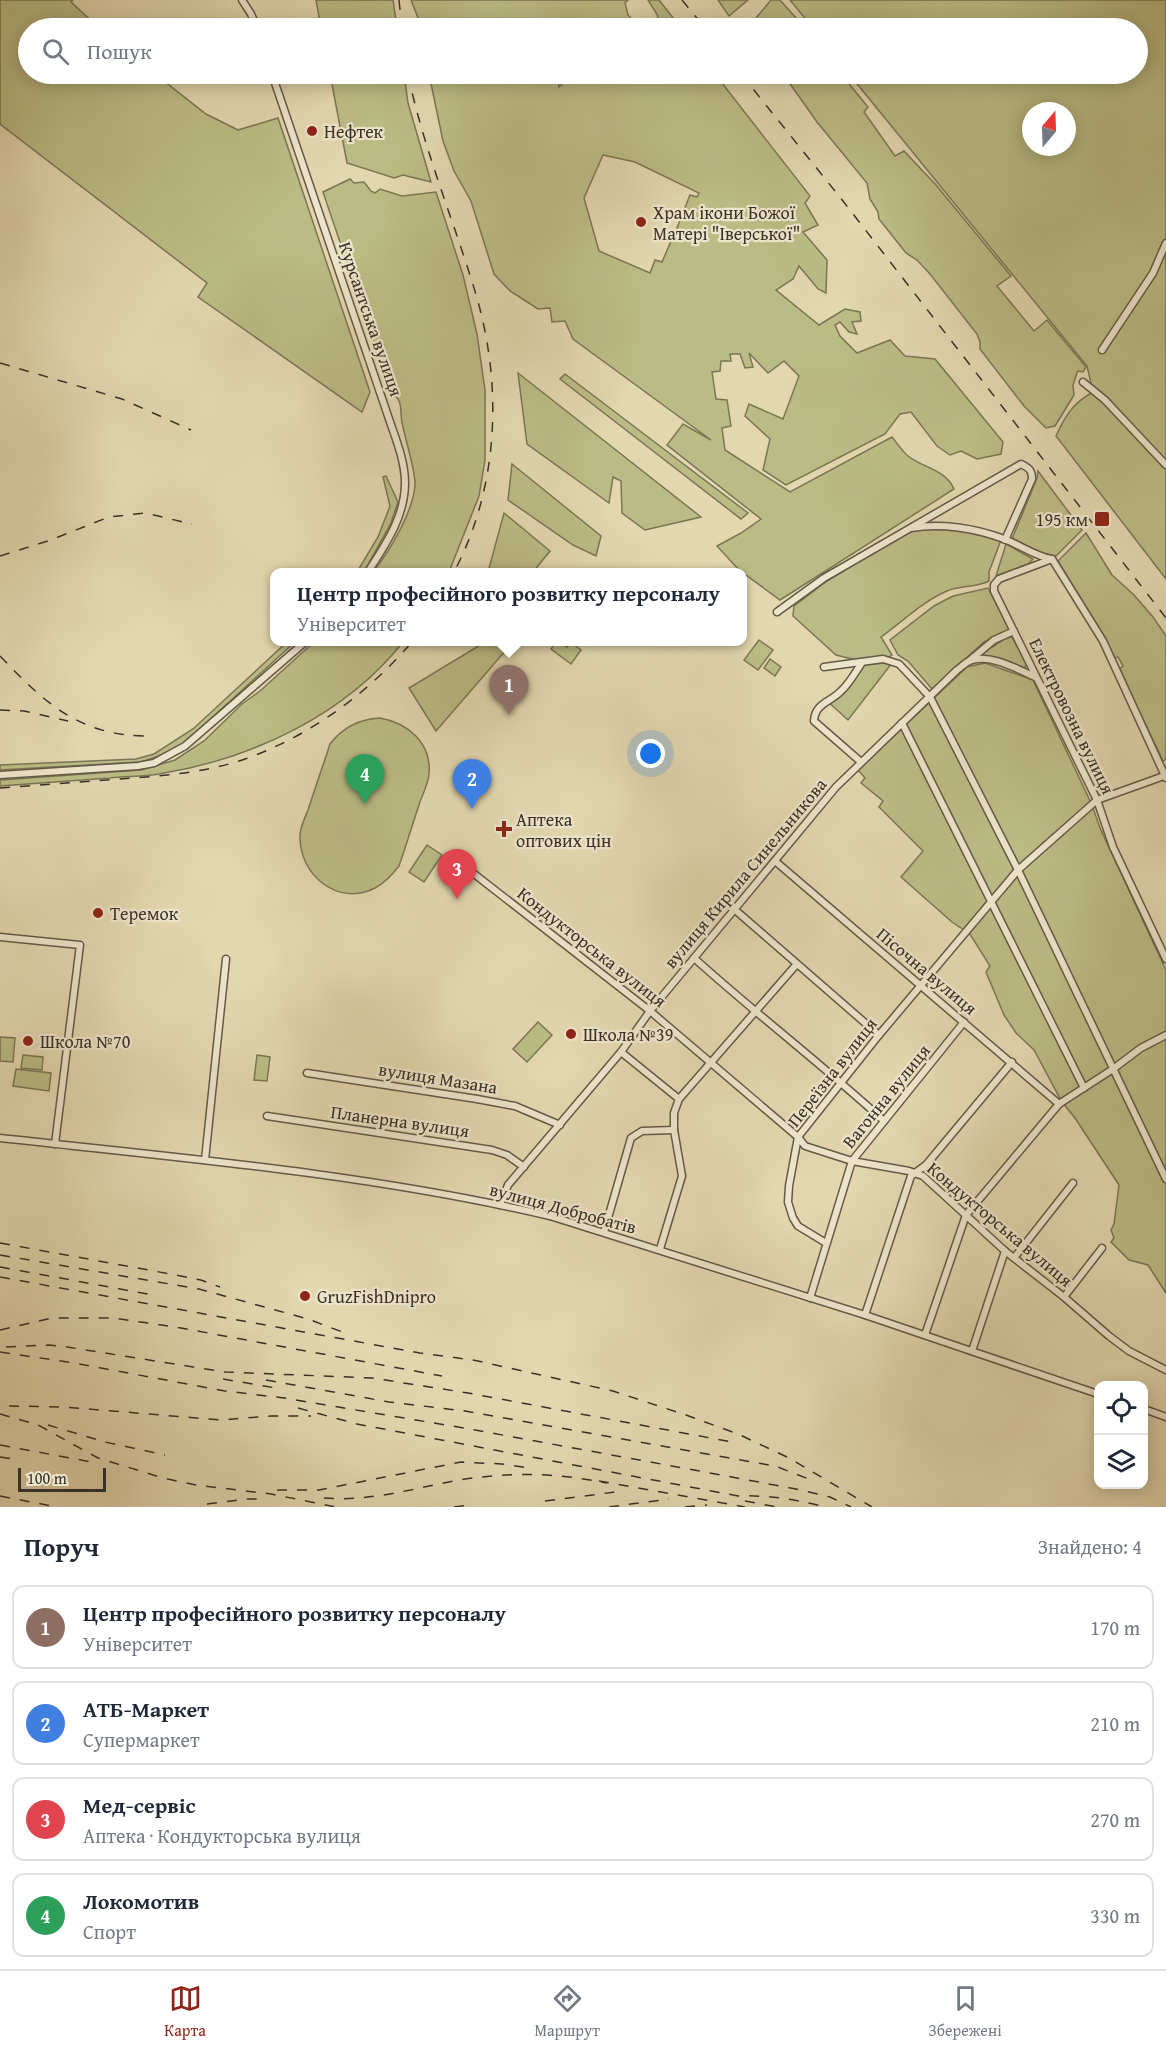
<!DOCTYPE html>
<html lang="uk">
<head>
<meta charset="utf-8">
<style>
	:root { --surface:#fff; --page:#f2f2f3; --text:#1f2937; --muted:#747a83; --line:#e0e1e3; --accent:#8f2418 }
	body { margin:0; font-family:"Gentium Book Plus",serif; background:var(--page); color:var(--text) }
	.controls { position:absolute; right:18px; bottom:18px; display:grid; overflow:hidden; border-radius:12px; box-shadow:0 3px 15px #0003 }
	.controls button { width:54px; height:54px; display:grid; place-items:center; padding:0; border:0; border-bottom:2px solid var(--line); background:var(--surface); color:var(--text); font:30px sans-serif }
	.compass { position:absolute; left:1022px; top:102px; width:54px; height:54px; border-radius:50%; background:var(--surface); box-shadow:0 3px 15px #0003; rotate:19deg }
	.scale { position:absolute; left:18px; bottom:15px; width:88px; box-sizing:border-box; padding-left:6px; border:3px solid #3a3127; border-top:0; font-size:16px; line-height:21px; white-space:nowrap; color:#3a3127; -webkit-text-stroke:4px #ede5cb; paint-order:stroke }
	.you { position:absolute; left:651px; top:754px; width:21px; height:21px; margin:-15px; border:4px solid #fff; border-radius:50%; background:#1a73e8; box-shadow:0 0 0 9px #1a73e833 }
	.badge { display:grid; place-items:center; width:39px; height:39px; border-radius:50%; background:var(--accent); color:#fff; font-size:20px; font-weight:700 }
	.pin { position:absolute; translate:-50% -50px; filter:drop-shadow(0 2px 3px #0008) }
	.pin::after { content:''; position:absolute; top:32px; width:21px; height:18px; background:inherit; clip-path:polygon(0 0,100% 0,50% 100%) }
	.popup { position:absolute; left:270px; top:568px; width:477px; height:78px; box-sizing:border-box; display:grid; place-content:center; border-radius:12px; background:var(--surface); filter:drop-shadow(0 2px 4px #0005); font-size:20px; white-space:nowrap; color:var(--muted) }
	.popup b { font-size:22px; color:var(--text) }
	.popup::after { content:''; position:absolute; left:50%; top:100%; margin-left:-12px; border:12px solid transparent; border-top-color:var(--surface) }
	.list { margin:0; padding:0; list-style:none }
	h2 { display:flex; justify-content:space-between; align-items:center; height:78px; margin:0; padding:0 24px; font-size:26px }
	h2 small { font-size:20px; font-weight:400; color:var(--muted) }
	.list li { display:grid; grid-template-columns:39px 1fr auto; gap:18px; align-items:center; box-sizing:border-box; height:84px; margin:0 12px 12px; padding:0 12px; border:2px solid var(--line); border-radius:12px }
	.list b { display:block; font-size:22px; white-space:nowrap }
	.list p { margin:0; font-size:20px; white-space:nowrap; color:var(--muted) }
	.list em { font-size:20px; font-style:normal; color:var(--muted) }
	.icon { flex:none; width:33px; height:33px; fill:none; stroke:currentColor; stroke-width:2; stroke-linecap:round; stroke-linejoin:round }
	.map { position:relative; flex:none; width:1166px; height:1507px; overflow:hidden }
	.search { position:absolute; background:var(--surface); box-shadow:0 3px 15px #0003; left:18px; right:18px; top:18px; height:66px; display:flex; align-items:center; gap:15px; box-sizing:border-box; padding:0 21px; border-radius:33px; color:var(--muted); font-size:22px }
	.sheet { height:462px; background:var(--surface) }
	nav { display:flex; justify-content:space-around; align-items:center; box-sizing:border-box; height:84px; border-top:2px solid var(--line); background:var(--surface); font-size:16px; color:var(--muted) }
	nav a { display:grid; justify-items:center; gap:3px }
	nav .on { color:var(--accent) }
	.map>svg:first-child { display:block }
	.green { fill:#bbbc85; stroke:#7a7656; stroke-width:1.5; fill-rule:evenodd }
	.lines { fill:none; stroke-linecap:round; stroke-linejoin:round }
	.minor-casing { stroke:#645a49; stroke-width:9 }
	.minor { stroke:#ede5cb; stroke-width:6 }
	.rail { stroke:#3a3127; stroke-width:1.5; stroke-dasharray:10 10; stroke-linecap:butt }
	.poi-dot { fill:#8f2418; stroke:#ede5cb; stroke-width:2 }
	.labels { text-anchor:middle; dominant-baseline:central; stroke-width:4.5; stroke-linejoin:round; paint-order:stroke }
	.poi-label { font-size:18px; fill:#3a3127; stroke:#ede5cb; text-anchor:start }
	.street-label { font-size:18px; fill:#3a3127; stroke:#ede5cb }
</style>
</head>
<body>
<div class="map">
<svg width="1166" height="1507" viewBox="0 0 1166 1507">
	<rect width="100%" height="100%" fill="#e3d7af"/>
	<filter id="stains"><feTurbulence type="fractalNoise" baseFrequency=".00333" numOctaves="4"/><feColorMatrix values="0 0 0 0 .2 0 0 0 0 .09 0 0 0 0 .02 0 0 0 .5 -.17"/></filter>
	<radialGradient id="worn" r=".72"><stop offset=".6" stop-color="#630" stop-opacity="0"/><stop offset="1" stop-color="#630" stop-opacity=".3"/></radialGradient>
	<g class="green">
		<polygon points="0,0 73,0 71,2 99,28 28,28 28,74 155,74 206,114 238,130 278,118 370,392 362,412 198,297 207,283 0,124"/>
		<polygon points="316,0 393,0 397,28 321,28"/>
		<polygon points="411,0 628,0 625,3 628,15 640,28 422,28"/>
		<polygon points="648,0 659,0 681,28 648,28 654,27 658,16"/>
		<polygon points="718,0 748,0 729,16"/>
		<polygon points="771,0 780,0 805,28 764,28 756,18"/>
		<path d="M790,0H1166V579L1056,436C1065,416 1073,403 1093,392L1087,366L849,74H1138V28H813ZM1031,111H1067V147H1031Z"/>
		<polygon points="330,74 404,74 408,103 431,182 403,175 394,178 347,163"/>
		<path d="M429,74H557L559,87L573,74H715L810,196L805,203L818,225L803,232L827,260L826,293L818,289L799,266L793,279L776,290L819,325L845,309L860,312L861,321L852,322L857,334L849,332L840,322L835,325L840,336L857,353L890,340L905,356L935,359L1003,442L1001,454L977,459L961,451L950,455L937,446L911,412L900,414L885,434L786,485L763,470L770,439L745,416L749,404L783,419L799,376L784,361L768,373L749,353L753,367L745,368L740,354H730L731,361H721L720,371L712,372L716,399L727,400L731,426L722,428L725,450L790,492L892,437C897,443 902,451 908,456C923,468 945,469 954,489L780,600L739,570L717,546L741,533L761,519L667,445L683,424L711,440L573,339L565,321L552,322L550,308L538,309L510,291L494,274L471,201L454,171L443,141ZM603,155L635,162L699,193L697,197L690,195L675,233L668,231L665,238L671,241L662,262L655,260L650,273L599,251L584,198Z"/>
		<polygon points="783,74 841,74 868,107 864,112 895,156 904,151 936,185 1011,276 997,286 1034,331 1047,320 1086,367 1083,372 1078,371 1077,373 1073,385 1074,395 1055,426 1046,428 1024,406 980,349 980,342 977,334 930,274 917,260 906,253 879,219 878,212 870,199 867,183 817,122"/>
		<path d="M350,179L354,183L364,182L371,191L375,193L380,189L402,196L436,192L463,275L477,334L485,390V460L479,496L449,572H373C389,552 416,508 415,481C413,463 407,445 403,427C398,410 406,404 390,390L323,192Z"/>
		<polygon points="518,373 701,517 645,530 622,513 621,481 613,477 609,503 527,444"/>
		<polygon points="565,374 748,513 741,519 560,379"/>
		<polygon points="512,464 601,536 596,556 573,545 508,500"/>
		<path d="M1038,471L1082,530L1056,556C1039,556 1026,547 1012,539L1037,478Z"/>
		<polygon points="386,476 398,502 391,523 366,568 363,572 357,572 378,537 390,506 383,477"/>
		<polygon points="504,513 550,551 533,572 488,572"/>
		<path d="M928,528L976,533L1001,540L989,572V581C975,588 960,585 947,591C923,601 902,622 881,637L892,655L889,657L856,660L836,655L793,616L794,606L827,581L908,531Z"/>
		<polygon points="1086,533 1112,575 1134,595 1153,617 1166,636 1166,759 1163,761 1119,669 1123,666 1118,657 1113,658 1082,600 1058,561"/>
		<polygon points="1006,544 1033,559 1028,564 996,576"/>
		<polygon points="988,588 1010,630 984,642 932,689 908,661 898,655 890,640 934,606 953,596"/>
		<polygon points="1012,637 1027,665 1024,668 1002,659 978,656 1006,638"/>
		<polygon points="759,640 773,650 758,670 744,660"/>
		<polygon points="287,642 295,642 183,744 170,752 141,762 0,770 0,765 136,759 154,754 193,729"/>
		<path d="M314,642H403C346,714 254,758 164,773C146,777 128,776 110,778C73,781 37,783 0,786V780L141,770L175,760L204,741L242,704L260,691Z"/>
		<polygon points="485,642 513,642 436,731 409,688"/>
		<polygon points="556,642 567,647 571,642 581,650 571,664 551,649"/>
		<polygon points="770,659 781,667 775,676 764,668"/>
		<polygon points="888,663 892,663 848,720 827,701 862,666 869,664"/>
		<polygon points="985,663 1033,680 1092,805 1100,828 1166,970 1166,1293 1148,1265 1129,1260 1111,1242 1114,1238 1111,1230 1114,1224 1119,1185 1075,1118 1062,1102 1034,1050 1016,1033 1004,1015 986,972 990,966 970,934 952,922 901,877 923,851 879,807 883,801 861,783 865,778 858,770 967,667"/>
		<path d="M380,718C408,723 432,743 429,774C428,785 422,795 419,805C412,826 406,846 399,866C392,875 385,883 375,888C338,907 299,875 300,836C300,827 305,818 308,810C315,788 323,766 330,744C343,727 359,719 380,718Z"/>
		<polygon points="427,845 442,855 424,882 409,872"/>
		<polygon points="538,1022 552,1035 527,1062 513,1049"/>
		<polygon points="0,1037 15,1038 13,1062 0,1061"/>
		<polygon points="23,1055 43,1057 42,1070 21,1068"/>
		<polygon points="257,1055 270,1057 267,1081 254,1080"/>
		<polygon points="16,1069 51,1073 49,1091 13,1086"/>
	</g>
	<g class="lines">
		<g class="minor-casing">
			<g id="minor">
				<polyline points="242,0 251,14 257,28"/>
				<path d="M272,74L388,416C395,437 405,460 405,483C405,517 385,545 368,572"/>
				<polyline points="1102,350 1153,273 1166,243"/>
				<polyline points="1083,382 1105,400 1166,465"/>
				<path d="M911,528C941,523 975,528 1004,539C1020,545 1033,555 1051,559"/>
				<polyline points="1052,559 999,579 994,585 994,591 1097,800 1113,847 1166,959"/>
				<polyline points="1052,559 1103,641 1166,778"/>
				<path d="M777,612L824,578L1021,464C1029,468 1032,470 1032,479L1005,540"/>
				<polyline points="969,661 994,640 1014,631"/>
				<polyline points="824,667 883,659 899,664 930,697 1018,870 1166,1179"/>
				<polyline points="902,723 1084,1088"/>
				<path d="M861,762L814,721C815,703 831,702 841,691C849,684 855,673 861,664"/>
				<polyline points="0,775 138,766 154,763 185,746 305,642"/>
				<polyline points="775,861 1059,1104"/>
				<polyline points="464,866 650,1011 798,1137 805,1146 852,1161 909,1171 923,1176 1005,1251 1064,1297 1109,1336 1129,1351 1166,1370"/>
				<polyline points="734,909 879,1035"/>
				<polyline points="0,937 80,945 55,1144"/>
				<path d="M694,958C756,1014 823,1065 884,1121"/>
				<polyline points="621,1052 679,1099"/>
				<polyline points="307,1073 477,1099 515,1106 560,1125"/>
				<polyline points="267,1116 492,1150 507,1155 524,1167"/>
				<path d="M0,1138C184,1158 369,1174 550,1216L865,1315L1098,1394"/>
				<polyline points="205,1160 226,959"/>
				<path d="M500,1205L508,1185L621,1052L650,1011L836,787L957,670C960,668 965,663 969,661C990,653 1017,669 1035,677"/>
				<polyline points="604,1232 631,1138 642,1131 674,1130"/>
				<polyline points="826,1243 798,1226 793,1218 788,1202 789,1186 798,1137 879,1035 1018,870 1097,800 1164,776"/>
				<polyline points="660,1249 682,1176 674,1130 674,1113 679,1099 796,965"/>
				<polyline points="1014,1258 1073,1183"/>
				<polyline points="1064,1297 1102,1248"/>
				<polyline points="810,1298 852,1161 964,1022"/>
				<polyline points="865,1315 911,1176 926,1165 1012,1062"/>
				<polyline points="925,1335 966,1215 1059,1104 1113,1069 1141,1048 1166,1035"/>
				<polyline points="972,1351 1005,1251"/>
				<polyline points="1144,1409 1166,1417"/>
			</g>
		</g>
		<use href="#minor" class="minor"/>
		<g class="rail">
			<polyline points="399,0 402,28"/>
			<polyline points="682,0 705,28"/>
			<path d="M408,74C423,147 452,216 474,288C503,381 500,485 454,572"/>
			<polyline points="741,74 843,201 1166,618"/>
			<polyline points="0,363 122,399 191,430"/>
			<polyline points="0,556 48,541 109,517 145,513 192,524"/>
			<path d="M0,656C44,702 78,735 145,736"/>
			<polyline points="0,710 24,711 68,721"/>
			<path d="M0,788C40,785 79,782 119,779C161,776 205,773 245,759C310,736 367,694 412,642"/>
			<polyline points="0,1243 176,1275 201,1280 220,1287"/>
			<polyline points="0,1255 199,1289 308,1319 345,1333"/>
			<polyline points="0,1267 153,1295"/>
			<polyline points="0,1277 420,1353 473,1360 613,1391 686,1415 738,1434 789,1458 872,1507"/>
			<polyline points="0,1330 52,1318 114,1318 181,1328 442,1376"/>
			<polyline points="6,1347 49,1345 67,1347 225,1372 372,1378 468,1393 732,1442"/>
			<polyline points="0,1352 74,1363 225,1391 284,1398 464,1428 694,1470 796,1489 830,1497 851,1507"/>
			<polyline points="223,1379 276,1388"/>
			<polyline points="266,1380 389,1402 465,1411 775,1466 814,1481"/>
			<polyline points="9,1406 64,1407 221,1420 271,1416 311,1416"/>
			<path d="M298,1408L357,1424L738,1496C768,1495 795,1499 825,1507"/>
			<polyline points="0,1414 38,1425 98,1458 163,1478 196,1485 271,1494 336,1507"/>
			<polyline points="48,1425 105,1442 165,1455"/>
			<polyline points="0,1445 97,1463"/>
			<polyline points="0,1457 14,1459"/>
			<polyline points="599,1481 745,1507"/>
			<polyline points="277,1490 319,1490 461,1462 502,1464 529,1468"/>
			<polyline points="0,1496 57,1507"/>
			<path d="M324,1498C372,1502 418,1487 465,1479C517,1472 556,1473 607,1483"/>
			<polyline points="545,1501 623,1491"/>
			<polyline points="745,1501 777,1507"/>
			<polyline points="207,1504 247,1499 262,1499"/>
			<polyline points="454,1507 469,1505"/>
			<polyline points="609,1507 669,1499"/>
			<polyline points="685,1507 707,1505"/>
		</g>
	</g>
	<g class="poi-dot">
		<circle cx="312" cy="131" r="6"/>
		<circle cx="641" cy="222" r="6"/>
		<rect x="1094" y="511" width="16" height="16" rx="3"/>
		<path d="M501 820h6v6h6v6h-6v6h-6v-6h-6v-6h6z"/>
		<circle cx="98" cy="913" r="6"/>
		<circle cx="571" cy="1034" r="6"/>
		<circle cx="28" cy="1041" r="6"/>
		<circle cx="305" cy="1296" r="6"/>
	</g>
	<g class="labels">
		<g class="poi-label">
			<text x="324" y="131">Нефтек</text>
			<text x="653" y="212">Храм ікони Божої<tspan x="653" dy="21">Матері "Іверської"</tspan></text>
			<text x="1088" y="519" text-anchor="end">195 км</text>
			<text x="516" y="819">Аптека<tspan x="516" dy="21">оптових цін</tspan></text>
			<text x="110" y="913">Теремок</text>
			<text x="583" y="1034">Школа №39</text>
			<text x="40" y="1041">Школа №70</text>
			<text x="317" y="1296">GruzFishDnipro</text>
		</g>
		<g class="street-label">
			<text transform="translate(371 319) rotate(71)">Курсантська вулиця</text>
			<text transform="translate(1072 716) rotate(64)">Електровозна вулиця</text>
			<text transform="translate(745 873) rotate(-50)">вулиця Кирила Синельникова</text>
			<text transform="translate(592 947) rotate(38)">Кондукторська вулиця</text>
			<text transform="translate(927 971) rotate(40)">Пісочна вулиця</text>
			<text transform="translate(832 1072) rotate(-52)">Переїзна вулиця</text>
			<text transform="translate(438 1078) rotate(9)">вулиця Мазана</text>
			<text transform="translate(886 1096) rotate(-51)">Вагонна вулиця</text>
			<text transform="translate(400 1121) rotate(8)">Планерна вулиця</text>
			<text transform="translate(563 1208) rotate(15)">вулиця Добробатів</text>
			<text transform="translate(1000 1224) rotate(40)">Кондукторська вулиця</text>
		</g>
	</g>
	<rect width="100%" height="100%" filter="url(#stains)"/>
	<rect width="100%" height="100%" fill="url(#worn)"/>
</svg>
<div class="controls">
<button><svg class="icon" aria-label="locate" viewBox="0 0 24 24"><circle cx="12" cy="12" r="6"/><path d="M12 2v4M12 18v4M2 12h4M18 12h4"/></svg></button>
<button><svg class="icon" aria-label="layers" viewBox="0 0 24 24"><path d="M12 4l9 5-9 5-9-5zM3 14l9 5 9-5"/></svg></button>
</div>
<svg class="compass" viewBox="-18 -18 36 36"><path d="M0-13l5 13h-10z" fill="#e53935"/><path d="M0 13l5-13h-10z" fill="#747a83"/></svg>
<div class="scale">100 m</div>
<div class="you"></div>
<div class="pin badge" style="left:509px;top:715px;background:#8d6e63">1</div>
<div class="popup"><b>Центр професійного розвитку персоналу</b>Університет</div>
<div class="pin badge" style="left:472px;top:809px;background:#3f7fe0">2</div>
<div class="pin badge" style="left:457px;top:899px;background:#e0444e">3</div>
<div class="pin badge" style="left:365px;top:804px;background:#2e9e5b">4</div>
<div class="search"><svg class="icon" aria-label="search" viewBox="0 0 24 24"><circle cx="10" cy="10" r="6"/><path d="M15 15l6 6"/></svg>Пошук</div>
</div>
<section class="sheet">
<h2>Поруч<small>Знайдено: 4</small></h2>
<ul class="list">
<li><span class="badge" style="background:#8d6e63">1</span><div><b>Центр професійного розвитку персоналу</b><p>Університет</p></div><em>170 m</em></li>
<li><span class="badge" style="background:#3f7fe0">2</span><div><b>АТБ-Маркет</b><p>Супермаркет</p></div><em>210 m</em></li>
<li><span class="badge" style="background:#e0444e">3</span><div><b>Мед-сервіс</b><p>Аптека · Кондукторська вулиця</p></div><em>270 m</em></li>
<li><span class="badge" style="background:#2e9e5b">4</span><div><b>Локомотив</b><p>Спорт</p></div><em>330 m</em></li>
</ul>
</section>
<nav>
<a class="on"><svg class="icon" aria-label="map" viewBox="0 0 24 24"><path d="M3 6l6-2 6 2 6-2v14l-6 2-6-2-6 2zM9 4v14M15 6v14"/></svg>Карта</a>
<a><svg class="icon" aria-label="directions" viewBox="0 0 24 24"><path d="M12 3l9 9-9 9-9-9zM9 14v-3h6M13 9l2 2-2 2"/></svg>Маршрут</a>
<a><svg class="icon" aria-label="saved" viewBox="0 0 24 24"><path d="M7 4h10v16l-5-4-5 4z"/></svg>Збережені</a>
</nav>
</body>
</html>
